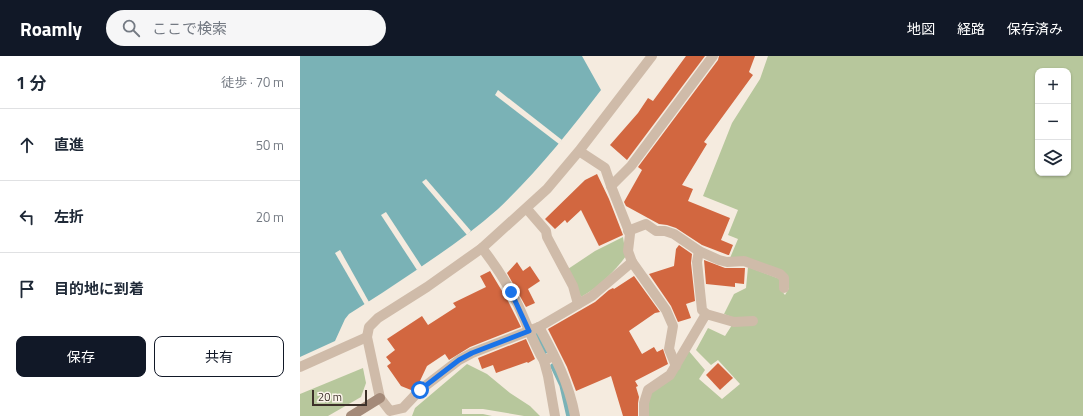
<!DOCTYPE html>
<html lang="ja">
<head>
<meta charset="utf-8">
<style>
	:root { --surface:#fff; --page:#f6f6f7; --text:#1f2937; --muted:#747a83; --line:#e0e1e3; --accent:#111827 }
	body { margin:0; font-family:"Titillium Web","Noto Sans JP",sans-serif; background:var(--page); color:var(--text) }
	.controls { position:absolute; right:12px; top:12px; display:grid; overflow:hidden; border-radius:8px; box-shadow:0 1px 3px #0004 }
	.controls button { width:36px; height:36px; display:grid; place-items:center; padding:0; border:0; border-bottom:1px solid var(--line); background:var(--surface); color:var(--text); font:20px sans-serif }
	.scale { position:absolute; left:12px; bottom:10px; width:55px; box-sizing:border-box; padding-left:4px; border:2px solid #3c3029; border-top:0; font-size:11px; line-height:14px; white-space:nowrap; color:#3c3029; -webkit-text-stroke:3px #fcf5ec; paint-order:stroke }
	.stop { position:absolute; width:12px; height:12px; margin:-9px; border:3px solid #1a73e8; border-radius:50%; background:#fff }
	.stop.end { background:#1a73e8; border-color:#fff; box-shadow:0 1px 4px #0008 }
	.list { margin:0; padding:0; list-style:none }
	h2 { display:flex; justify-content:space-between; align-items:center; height:52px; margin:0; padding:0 16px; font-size:17px }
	h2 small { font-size:13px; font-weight:400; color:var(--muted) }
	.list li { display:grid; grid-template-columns:26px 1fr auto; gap:12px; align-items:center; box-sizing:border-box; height:72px; padding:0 16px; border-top:1px solid var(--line) }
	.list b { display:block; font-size:15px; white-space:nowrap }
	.list em { font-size:13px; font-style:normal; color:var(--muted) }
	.actions { display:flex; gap:8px; padding:12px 16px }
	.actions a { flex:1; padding:9px 0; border:1px solid var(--accent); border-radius:8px; text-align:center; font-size:14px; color:var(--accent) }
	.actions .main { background:var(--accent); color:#fff }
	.icon { flex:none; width:22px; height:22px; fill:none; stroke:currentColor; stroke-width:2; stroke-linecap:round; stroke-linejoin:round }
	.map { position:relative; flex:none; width:783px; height:360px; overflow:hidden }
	header { display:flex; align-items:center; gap:24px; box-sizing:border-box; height:56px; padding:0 20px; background:var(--accent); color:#fff }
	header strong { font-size:19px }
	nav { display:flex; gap:22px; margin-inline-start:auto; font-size:14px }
	.search { width:280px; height:36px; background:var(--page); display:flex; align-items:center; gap:10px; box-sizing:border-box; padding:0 14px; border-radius:22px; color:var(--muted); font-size:15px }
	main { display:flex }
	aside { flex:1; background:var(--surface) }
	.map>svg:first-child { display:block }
	.green { fill:#b7c79c; fill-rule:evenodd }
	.water { fill:#7ab2b6 }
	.pier { fill:#f5ebdf }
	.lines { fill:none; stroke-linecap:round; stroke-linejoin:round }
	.stream { stroke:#7ab2b6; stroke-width:5.5 }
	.building { fill:#d26740 }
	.lane { stroke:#cfbba9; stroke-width:10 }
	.street { stroke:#cfbba9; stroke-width:10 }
	.secondary { stroke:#a48a79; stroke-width:10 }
	.route { stroke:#1a73e8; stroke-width:5 }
</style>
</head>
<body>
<header>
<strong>Roamly</strong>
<div class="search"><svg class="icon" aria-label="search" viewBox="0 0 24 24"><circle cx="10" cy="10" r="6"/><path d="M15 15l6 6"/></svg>ここで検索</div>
<nav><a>地図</a><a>経路</a><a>保存済み</a></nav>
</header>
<main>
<aside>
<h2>1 分<small>徒歩 · 70 m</small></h2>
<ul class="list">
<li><svg class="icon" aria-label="ahead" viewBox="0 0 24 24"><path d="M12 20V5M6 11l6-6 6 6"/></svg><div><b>直進</b></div><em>50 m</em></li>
<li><svg class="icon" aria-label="left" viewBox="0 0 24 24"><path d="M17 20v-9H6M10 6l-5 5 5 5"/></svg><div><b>左折</b></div><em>20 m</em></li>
<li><svg class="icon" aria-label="arrive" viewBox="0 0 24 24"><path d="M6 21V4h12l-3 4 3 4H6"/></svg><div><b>目的地に到着</b></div></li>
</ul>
<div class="actions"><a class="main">保存</a><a>共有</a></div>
</aside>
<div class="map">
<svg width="783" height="360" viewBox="0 0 783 360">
	<rect width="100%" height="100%" fill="#f5ebdf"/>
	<g class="green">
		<path d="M468,0H783V360H348L347,348L350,336L388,294L405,314L399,323L422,343L440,328L418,304L411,309L396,294L408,272L425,280L432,269L434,262L424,258L434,238L446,232L448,211L480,223L481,234L485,239L489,232L487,220L430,202L438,183L428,179L438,154L403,140L432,67L460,23ZM738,15H768V117H738Z"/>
		<path d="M323,181L326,200C314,216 299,231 281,241L268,213L295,195Z"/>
		<polygon points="167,308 187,318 210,337 230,350 240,360 224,360 183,353 162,353 162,358 183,358 192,360 112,360 115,352"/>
		<polygon points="63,312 66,327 61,341 28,360 0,360 0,338"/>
	</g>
	<path class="water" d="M0,0H282L301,34C269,76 236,117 198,153C172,176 143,196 115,215C93,230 71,244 49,258L45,263L35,285L0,301Z"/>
	<g class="pier">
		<polygon points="198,34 262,84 259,88 195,39"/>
		<polygon points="126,123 171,175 167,179 122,126"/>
		<polygon points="86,156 122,211 117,214 81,159"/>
		<polygon points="40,194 69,246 65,249 35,197"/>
	</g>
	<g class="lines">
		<g class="stream">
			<polyline points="235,277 245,295"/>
			<polyline points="253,310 262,329 269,360"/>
		</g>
	</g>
	<g class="building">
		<polygon points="386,0 405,0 327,104 310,89 338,57 348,42 353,45"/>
		<polygon points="419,0 455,0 449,16 453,19 404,86 407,88 382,129 393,133 388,145 430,162 421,184 433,189 429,199 428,199 402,189 376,172 367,169 359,168 326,150 324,146 342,114 338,111 418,4"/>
		<polygon points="297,118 309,143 323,179 299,190 281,154 267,167 265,164 255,173 245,163 285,124"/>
		<polygon points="379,189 392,198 391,207 395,245 386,248 391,262 378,266 371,250 349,218 374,210 376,193"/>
		<polygon points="404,204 425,212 445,212 444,228 435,227 435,231 406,228"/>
		<polygon points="217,206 223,215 230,210 240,225 228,233 235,247 226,251 207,217"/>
		<polygon points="190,215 208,245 221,271 170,291 149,304 145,298 127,310 119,327 111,334 101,330 87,310 91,307 86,301 95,294 87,283 122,260 128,269 156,251 153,247 186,231 180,220"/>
		<polygon points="334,220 360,256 355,257 329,275 342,298 354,291 357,296 363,293 368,308 335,325 338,330 336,331 339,341 338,347 338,360 323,360 311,320 276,335 267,311 248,273 295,246 309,234 313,232 314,233"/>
		<polygon points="226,283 235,303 228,307 227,306 196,317 193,309 182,313 178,302"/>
		<polygon points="418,307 433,322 420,334 406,319"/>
	</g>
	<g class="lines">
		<g class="lane">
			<polyline points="311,130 331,110 413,0"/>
			<polyline points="227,153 246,175 247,181 273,230 278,248"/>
			<polyline points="328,175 346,168 356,175 365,175 374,178 399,195 419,204 427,206 444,205 480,218 484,222 484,232"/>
			<path d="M182,192C196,210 208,229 218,249C227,268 233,287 244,305"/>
			<polyline points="399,195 397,206 402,254 406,258"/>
			<polyline points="332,206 366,254 373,270 369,293 376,310"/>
			<path d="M239,271C255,300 269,327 275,360"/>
			<polyline points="249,302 244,305 248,320 255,360"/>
			<polyline points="0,311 67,281"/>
			<polyline points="344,360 344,347 348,334 370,319 406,258 434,266 453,265"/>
		</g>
		<polyline class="street" points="279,95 305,112 311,130 330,178 328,195 332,206 292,240 239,271 172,297 159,304 120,334 103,352 90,355 80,342 67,281 69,271 78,262 127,231 182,192 247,133 279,95 352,0"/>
		<polyline class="secondary" points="51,360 80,342"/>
	</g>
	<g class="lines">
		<polyline class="route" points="120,334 159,304 172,297 229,275 211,236"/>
	</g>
</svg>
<div class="controls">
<button>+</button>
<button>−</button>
<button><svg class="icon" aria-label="layers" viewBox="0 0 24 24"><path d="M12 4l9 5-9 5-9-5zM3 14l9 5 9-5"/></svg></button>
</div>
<div class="scale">20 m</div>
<div class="stop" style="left:120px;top:334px"></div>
<div class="stop end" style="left:211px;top:236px"></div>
</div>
</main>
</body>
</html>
